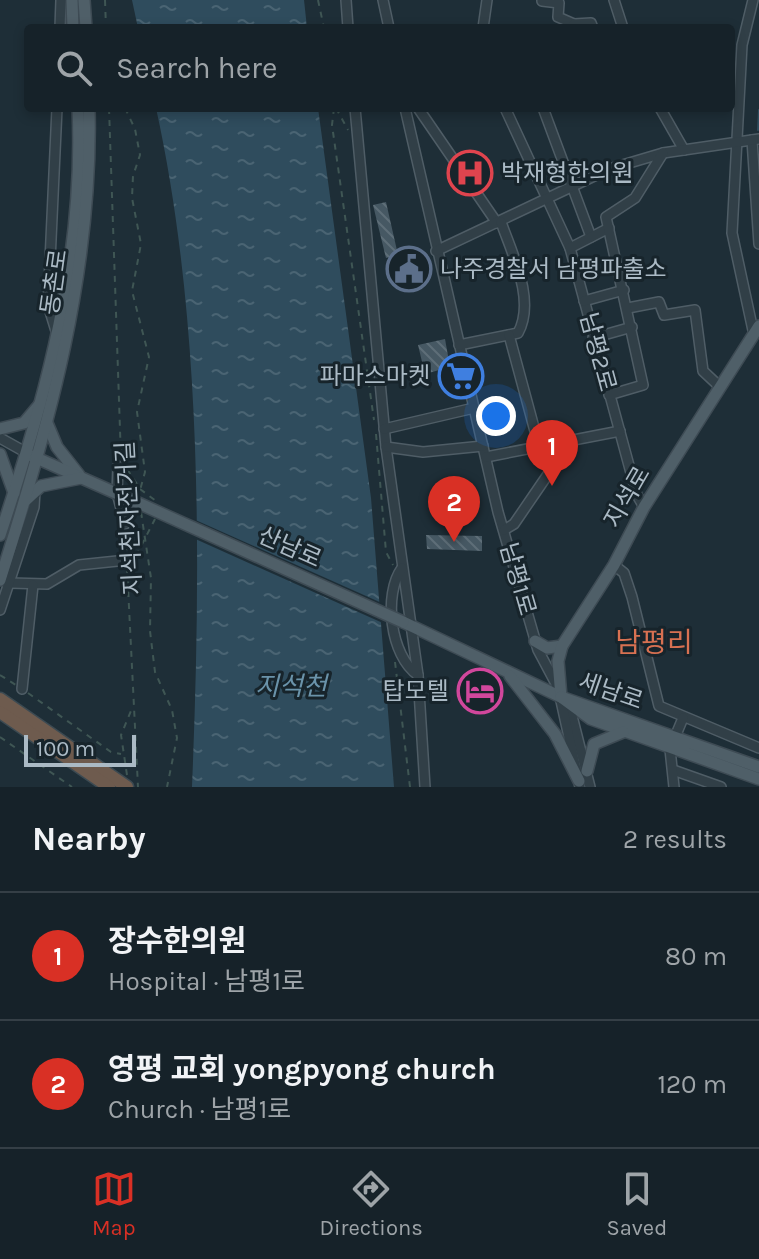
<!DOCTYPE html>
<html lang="en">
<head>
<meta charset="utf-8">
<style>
	:root { --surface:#162229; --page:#1f2a31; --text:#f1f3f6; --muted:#9ea4a8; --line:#353f46; --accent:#d93025 }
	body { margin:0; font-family:Karla,"Noto Sans KR",sans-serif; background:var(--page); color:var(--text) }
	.scale { position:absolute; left:24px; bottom:20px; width:112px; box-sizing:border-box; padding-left:8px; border:4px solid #abbac5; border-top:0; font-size:22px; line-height:28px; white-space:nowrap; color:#abbac5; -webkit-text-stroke:6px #17242b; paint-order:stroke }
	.you { position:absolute; left:496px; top:416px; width:28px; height:28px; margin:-20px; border:6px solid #fff; border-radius:50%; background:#1a73e8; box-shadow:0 0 0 12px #1a73e833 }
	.badge { display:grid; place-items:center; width:52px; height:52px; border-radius:50%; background:var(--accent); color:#fff; font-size:26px; font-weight:700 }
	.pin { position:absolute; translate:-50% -66px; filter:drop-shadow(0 2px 4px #0008) }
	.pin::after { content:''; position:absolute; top:42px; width:28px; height:24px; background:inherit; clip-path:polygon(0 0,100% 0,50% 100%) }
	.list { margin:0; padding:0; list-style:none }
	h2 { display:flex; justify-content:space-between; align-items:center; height:104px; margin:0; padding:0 32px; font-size:34px }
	h2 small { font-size:26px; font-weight:400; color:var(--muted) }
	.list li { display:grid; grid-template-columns:52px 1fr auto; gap:24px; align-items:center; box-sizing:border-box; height:128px; padding:0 32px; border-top:2px solid var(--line) }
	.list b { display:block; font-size:30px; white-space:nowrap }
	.list p { margin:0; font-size:26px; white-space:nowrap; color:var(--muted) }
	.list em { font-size:26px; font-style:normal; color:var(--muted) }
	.icon { flex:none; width:44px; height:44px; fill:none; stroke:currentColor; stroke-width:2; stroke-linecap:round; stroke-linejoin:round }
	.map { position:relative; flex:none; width:759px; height:787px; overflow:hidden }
	.search { position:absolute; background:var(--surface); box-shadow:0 4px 12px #0003; left:24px; right:24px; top:24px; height:88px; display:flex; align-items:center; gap:20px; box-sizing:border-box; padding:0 28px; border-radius:8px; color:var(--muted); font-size:30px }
	.sheet { height:360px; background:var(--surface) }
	nav { display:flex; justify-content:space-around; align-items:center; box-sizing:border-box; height:112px; border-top:2px solid var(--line); background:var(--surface); font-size:22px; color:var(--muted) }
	nav a { display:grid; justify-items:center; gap:4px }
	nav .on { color:var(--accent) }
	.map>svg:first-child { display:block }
	.water { fill:url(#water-ripples) }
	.pier { fill:#1e2e37 }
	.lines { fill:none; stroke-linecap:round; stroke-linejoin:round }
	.stream { stroke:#2f4c5d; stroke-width:2 }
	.building { fill:url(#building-back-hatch) }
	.minor-casing { stroke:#4f5d66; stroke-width:12 }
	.major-casing { stroke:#3e4b54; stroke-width:14 }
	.highway-casing { stroke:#3c4a52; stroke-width:15 }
	.path { stroke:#3f5654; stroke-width:2; stroke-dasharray:6 6; stroke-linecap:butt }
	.minor { stroke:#313f47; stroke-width:9 }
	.major { stroke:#4f5f68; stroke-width:11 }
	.highway { stroke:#6e5b4e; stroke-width:12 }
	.major-bridge-casing { stroke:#3e4b54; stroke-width:14; stroke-linecap:butt }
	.major-bridge { stroke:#4f5f68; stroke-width:11 }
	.labels { text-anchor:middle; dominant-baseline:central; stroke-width:6; stroke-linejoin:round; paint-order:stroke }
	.poi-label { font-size:24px; fill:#abbac5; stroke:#17242b; text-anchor:start }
	.street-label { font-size:24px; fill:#abbac5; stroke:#17242b }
	.water-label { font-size:26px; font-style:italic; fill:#6a93aa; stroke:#17242b }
	.quarter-label { font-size:28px; fill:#d87152; stroke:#17242b }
</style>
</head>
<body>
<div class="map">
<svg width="759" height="787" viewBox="0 0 759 787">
	<defs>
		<pattern id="water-ripples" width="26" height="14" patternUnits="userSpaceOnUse" patternTransform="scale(2)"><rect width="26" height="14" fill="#2f4c5d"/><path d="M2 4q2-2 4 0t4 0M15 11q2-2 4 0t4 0" fill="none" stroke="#4a6473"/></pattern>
		<pattern id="building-back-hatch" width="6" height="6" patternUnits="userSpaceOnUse" patternTransform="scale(2)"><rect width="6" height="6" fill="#465863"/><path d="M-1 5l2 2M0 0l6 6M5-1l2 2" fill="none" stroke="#5e6e78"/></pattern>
	</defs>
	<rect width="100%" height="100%" fill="#1e2e37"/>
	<g class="water">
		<polygon points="132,0 304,0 307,28 138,28"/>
		<path d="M156,108H318L371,498L394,787H192C201,568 203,322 156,108Z"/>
	</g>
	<polygon class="pier" points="191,518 384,604 385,624 191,537"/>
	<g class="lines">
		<polyline class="stream" points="758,130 759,110"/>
	</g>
	<g class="building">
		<polygon points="386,202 398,255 386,258 373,205"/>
		<polygon points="445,339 450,367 425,374 418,345"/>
		<polygon points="426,535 482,536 482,551 427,549"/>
	</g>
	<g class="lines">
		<g class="minor-casing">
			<g id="minor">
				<polyline points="346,0 348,28"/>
				<polyline points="383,0 389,28"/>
				<polyline points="614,0 623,28"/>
				<polyline points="753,0 742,45 732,233 754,335"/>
				<polyline points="542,1 559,3 558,17 574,24"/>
				<polyline points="60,28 61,0"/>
				<polyline points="483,28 487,0"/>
				<polyline points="572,28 574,24 591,23 593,28"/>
				<polyline points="355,108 386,447 418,675 425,787"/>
				<polyline points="405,108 498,512 538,650 571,712 590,787"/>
				<polyline points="418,108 497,223"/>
				<polyline points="505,108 570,248 637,495 644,507"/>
				<polyline points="543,108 591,237"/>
				<polyline points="660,108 684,150"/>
				<polyline points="752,140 759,244"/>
				<polyline points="570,248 609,228"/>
				<polyline points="436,251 609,169 663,153 759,139"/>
				<polyline points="584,301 624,290"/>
				<polyline points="628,308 659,302 664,315 695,310 703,371 719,386"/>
				<polyline points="56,331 48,305 57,108"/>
				<polyline points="593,338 632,327"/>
				<path d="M459,345L518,333C536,300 512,254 501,222"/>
				<polyline points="609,395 643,385 606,217 635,198 663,153"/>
				<polyline points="384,429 474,408"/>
				<polyline points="0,438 27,453"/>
				<polyline points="386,447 423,452 483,446"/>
				<polyline points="486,457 620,431"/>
				<polyline points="118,466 117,493 125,524"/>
				<polyline points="504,530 514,524 553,467 539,446 509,335"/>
				<polyline points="614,565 624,573 632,597 659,706 759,748"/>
				<path d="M402,568C383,594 390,656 418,675"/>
				<polyline points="10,583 47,584 79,565 127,560"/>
				<polyline points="0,610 34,507 35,491"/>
				<polyline points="22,689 33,585"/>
				<polyline points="561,701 580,787"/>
				<polyline points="673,770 721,787"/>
				<polyline points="674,787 670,749 683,718"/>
			</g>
		</g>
		<g class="major-casing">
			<g id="major">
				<polyline points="72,0 73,28"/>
				<polyline points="84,0 86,28"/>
				<polyline points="47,423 57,447 79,475"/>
				<polyline points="0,429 24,423 40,404"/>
				<polyline points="0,454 14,493"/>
				<polyline points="32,456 127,498"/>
				<polyline points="25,501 41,486 81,478"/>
				<path d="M0,535C46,397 85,255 78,108"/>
				<path d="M0,580C49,426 93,271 89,108"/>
				<polyline points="403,622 561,697"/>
				<polyline points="535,641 547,648 562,646"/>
				<polyline points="510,676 555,734 579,781"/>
				<polyline points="561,697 558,661 562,646 614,565 644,507 759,326"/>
				<polyline points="759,767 561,697 591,719 759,779"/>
				<polyline points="587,771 594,744 623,732"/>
			</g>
		</g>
		<g class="highway-casing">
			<g id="highway">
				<polyline points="0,699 127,787"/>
				<polyline points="0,712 109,787"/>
			</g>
		</g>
		<g class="path">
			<polyline points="105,0 106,28"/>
			<polyline points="318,0 324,28"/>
			<polyline points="109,108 121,459"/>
			<polyline points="125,108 135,129 140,155 133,176 132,198 141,244 132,291 149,357 137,412 145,472 139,494"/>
			<polyline points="334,108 332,125 374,420"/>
			<polyline points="336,108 348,130"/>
			<polyline points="376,434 386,552 393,565"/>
			<polyline points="127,469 139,487"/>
			<polyline points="140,489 156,501"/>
			<polyline points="141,512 151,578 150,631 155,672 172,710 177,738 167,787"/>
			<polyline points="125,532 127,553"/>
			<polyline points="136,556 155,519"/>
			<polyline points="127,567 138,787"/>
			<polyline points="395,662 410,787"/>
			<polyline points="0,675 16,685"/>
			<polyline points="28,693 111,752 121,754"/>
			<polyline points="0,737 72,787"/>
			<polyline points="127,775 121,735 133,706"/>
		</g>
		<use href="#minor" class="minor"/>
		<use href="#major" class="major"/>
		<use href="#highway" class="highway"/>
		<g class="major-bridge-casing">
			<polyline id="major-bridge" points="127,498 403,622"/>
		</g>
		<use href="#major-bridge" class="major-bridge"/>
	</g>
	<defs>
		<g id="hospital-ring" transform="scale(2.3)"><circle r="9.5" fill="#17242b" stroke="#e0444e" stroke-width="1.5"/><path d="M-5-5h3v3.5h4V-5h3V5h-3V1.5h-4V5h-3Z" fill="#e0444e"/></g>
		<g id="civic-ring" transform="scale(2.3)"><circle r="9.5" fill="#17242b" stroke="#5c6f8a" stroke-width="1.5"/><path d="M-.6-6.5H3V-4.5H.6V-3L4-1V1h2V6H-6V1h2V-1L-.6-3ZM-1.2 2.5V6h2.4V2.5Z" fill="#5c6f8a"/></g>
		<g id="supermarket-ring" transform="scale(2.3)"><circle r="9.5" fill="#17242b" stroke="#3f7fe0" stroke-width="1.5"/><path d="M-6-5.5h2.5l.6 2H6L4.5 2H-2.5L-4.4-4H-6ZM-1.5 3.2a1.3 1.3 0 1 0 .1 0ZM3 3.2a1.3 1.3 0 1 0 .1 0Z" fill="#3f7fe0"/></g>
		<g id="hotel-ring" transform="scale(2.3)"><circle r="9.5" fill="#17242b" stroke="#d1479c" stroke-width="1.5"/><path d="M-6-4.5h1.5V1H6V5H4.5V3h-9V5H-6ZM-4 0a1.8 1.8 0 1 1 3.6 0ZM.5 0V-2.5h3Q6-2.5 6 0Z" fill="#d1479c"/></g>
	</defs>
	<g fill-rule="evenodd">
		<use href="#hospital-ring" x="470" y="173"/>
		<use href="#civic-ring" x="409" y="269"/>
		<use href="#supermarket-ring" x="461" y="376"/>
		<use href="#hotel-ring" x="480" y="691"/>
	</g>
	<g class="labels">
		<g class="poi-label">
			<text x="501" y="173">박재형한의원</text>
			<text x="440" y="269">나주경찰서 남평파출소</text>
			<text x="430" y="376" text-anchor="end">파마스마켓</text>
			<text x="449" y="691" text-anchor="end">탑모텔</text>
		</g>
		<g class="street-label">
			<text transform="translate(54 282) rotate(-82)">동촌로</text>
			<text transform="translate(598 352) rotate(75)">남평2로</text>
			<text transform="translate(627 497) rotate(-60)">지석로</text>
			<text transform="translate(129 518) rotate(-93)">지석천자전거길</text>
			<text transform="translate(290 547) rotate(24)">산남로</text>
			<text transform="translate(518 579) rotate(74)">남평1로</text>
			<text transform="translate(611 691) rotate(19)">세남로</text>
		</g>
		<g class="water-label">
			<text x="291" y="686">지석천</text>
		</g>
		<g class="quarter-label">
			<text x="654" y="642">남평리</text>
		</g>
	</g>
</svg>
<div class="scale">100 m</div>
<div class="you"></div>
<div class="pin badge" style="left:552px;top:486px">1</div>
<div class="pin badge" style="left:454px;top:542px">2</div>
<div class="search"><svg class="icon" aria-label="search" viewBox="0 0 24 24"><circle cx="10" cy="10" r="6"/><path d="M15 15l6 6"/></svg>Search here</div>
</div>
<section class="sheet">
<h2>Nearby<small>2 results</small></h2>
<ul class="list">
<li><span class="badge">1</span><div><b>장수한의원</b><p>Hospital · 남평1로</p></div><em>80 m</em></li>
<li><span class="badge">2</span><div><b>영평 교회 yongpyong church</b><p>Church · 남평1로</p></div><em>120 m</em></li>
</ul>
</section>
<nav>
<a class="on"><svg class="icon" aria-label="map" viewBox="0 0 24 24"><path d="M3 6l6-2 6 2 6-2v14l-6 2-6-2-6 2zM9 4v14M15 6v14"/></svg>Map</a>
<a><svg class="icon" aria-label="directions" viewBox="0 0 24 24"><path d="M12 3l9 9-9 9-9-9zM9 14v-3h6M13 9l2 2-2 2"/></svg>Directions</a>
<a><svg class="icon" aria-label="saved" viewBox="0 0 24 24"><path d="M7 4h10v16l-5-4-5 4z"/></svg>Saved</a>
</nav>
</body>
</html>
